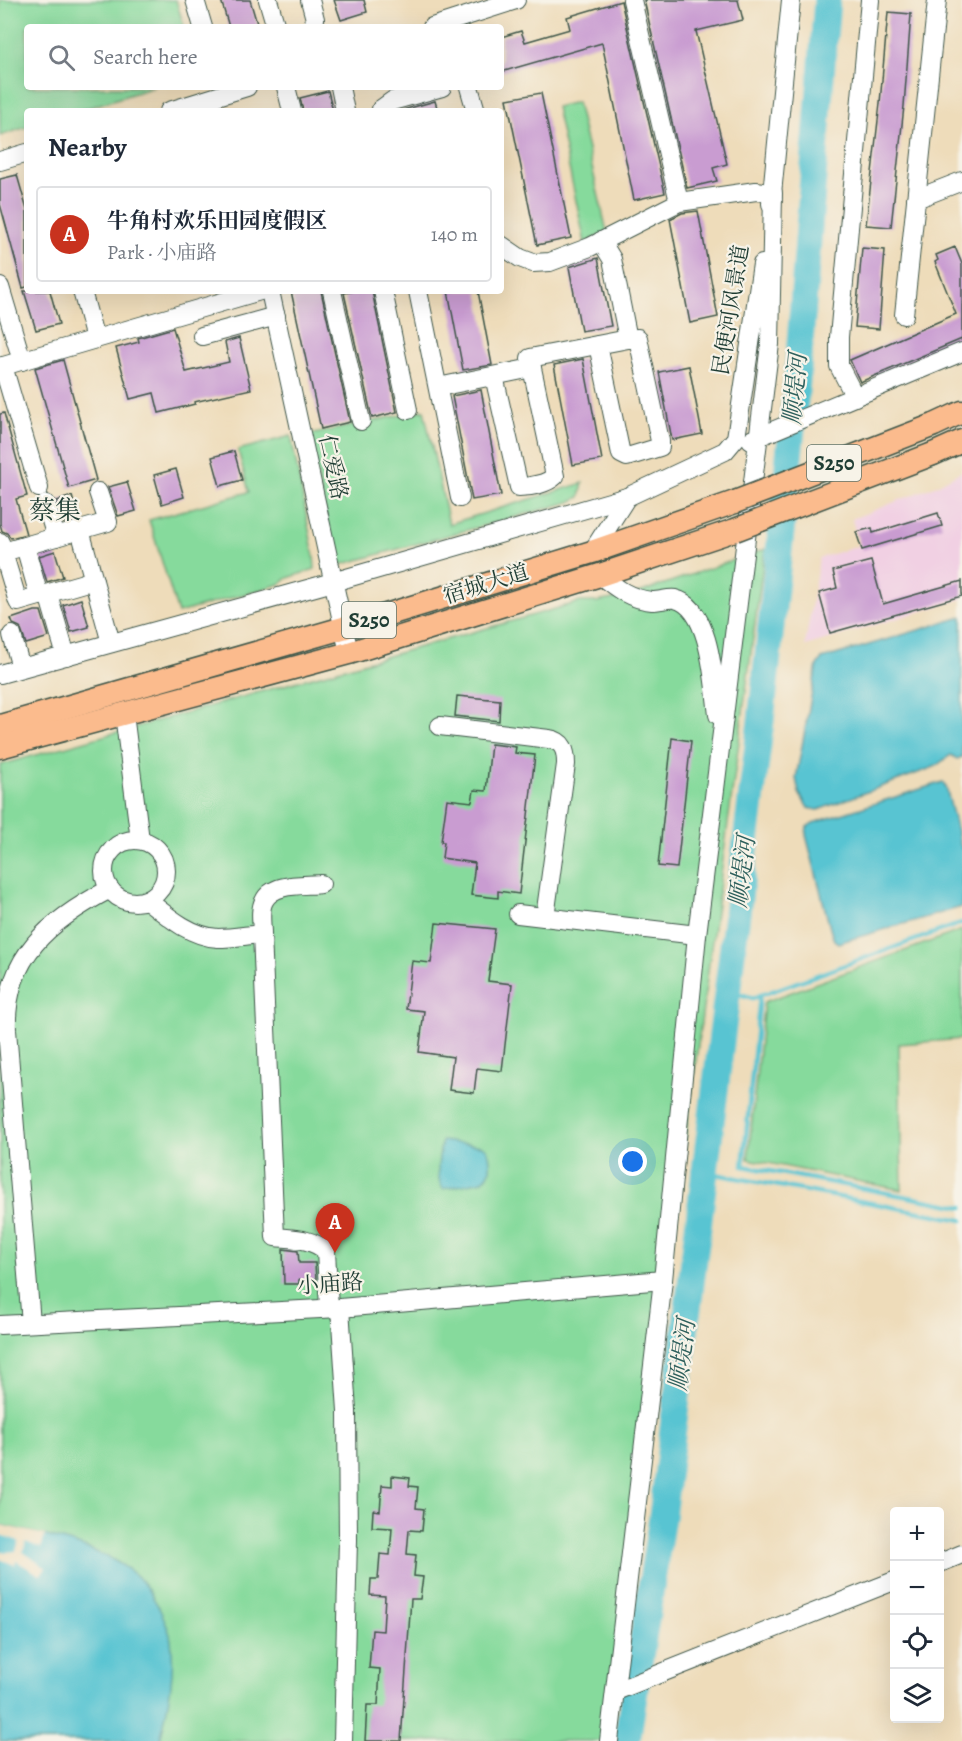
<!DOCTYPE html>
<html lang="en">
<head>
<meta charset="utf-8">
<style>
	:root { --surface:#fff; --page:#f2f2f3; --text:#1f2937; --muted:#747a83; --line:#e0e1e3; --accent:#c8321e }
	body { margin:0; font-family:Alegreya,"Noto Serif SC",serif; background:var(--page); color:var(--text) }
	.controls { position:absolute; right:18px; bottom:18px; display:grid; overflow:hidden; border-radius:6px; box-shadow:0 6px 24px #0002 }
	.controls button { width:54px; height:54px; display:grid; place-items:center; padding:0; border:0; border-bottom:2px solid var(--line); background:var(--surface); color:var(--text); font:30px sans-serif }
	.you { position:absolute; left:633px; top:1162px; width:21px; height:21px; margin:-15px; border:4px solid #fff; border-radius:50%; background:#1a73e8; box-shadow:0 0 0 9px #1a73e833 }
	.badge { display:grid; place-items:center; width:39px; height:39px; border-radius:50%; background:var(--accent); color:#fff; font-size:20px; font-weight:700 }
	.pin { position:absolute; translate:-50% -50px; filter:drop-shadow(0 2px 3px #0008) }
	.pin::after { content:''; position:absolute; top:32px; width:21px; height:18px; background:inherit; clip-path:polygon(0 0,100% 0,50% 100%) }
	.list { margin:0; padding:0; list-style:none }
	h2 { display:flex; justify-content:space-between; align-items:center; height:78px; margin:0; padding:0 24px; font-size:26px }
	h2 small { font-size:20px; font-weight:400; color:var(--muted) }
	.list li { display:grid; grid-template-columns:39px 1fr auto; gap:18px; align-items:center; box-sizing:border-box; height:96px; margin:0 12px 12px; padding:0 12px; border:2px solid var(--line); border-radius:6px }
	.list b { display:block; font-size:22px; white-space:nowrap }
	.list p { margin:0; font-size:20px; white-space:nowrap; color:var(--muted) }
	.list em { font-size:20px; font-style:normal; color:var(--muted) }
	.icon { flex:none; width:33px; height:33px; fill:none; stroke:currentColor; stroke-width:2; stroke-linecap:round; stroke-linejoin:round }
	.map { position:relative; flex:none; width:962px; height:1741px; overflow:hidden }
	.search { position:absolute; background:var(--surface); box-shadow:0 6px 24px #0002; left:24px; top:24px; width:480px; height:66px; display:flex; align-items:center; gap:15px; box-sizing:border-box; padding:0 21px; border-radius:6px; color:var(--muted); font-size:22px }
	.panel { position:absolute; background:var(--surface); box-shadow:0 6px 24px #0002; left:24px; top:108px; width:480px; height:186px; border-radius:6px }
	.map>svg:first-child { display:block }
	.built { fill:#f1d0e3 }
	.green { fill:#86da9c; stroke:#528c68; stroke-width:1.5 }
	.water { fill:#58c4d2; stroke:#3c8083; stroke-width:1.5 }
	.pier { fill:#eedcba }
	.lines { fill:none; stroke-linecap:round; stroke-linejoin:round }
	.stream { stroke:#58c4d2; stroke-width:4.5 }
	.river { stroke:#58c4d2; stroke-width:27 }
	.building { fill:#c99cd1 }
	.minor-casing { stroke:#3e5548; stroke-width:20 }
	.major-casing { stroke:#3e5548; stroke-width:25 }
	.minor { stroke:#fff; stroke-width:18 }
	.major { stroke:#fbbb8d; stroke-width:22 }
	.major-bridge-casing { stroke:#3e5548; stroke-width:25; stroke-linecap:butt }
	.major-bridge { stroke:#fbbb8d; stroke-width:22 }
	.labels { text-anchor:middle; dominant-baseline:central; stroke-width:4.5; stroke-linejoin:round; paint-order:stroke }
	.shield { fill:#f7f3e8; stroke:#60746a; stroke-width:1.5 }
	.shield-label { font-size:21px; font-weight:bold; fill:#1f3d34 }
	.street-label { font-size:22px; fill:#1f3d34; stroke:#f7f3e8 }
	.water-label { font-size:24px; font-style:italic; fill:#2d5f5c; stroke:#f7f3e8 }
	.quarter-label { font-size:26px; fill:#1f3d34; stroke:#f7f3e8 }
</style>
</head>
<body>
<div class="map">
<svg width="962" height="1741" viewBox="0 0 962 1741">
	<rect width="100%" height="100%" fill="#f7f3e8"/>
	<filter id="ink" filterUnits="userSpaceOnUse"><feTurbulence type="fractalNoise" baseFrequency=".0167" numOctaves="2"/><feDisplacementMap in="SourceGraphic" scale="12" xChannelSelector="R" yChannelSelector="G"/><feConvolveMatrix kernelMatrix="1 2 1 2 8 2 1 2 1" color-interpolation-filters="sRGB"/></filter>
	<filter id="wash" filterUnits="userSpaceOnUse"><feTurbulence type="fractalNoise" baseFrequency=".008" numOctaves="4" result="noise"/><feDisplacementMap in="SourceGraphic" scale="24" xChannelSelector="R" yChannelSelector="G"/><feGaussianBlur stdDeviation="1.35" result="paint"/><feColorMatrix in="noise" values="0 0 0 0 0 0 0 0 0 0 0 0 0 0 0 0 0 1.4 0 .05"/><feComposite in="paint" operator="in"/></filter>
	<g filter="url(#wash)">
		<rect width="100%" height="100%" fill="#eedcba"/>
		<polygon class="built" points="962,471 962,599 805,646 819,558 859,546 852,519 935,486"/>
		<g class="green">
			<polygon points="0,0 176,0 184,27 27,27 27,87 154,87 78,111 27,111 27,127 0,136"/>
			<polygon points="577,102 607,232 585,243 556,107"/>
			<polygon points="424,410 449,524 583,483 580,497 570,502 336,566 309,435"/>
			<polygon points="291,436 314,556 315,569 288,578 280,584 178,613 149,520 249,492 238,450"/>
			<polygon points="765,549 604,1741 0,1741 0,765 580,602 596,602 630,596"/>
			<polygon points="962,930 962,1039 899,1044 902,1190 748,1159 764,1002"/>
		</g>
		<g class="water">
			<polygon points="962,617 962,757 957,759 951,755 934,767 818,810 808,808 799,793 796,778 817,665 822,659"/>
			<polygon points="943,782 946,787 962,851 962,907 838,943 834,940 831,932 806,835 807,827 813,823"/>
			<path d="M442,1141L482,1146L487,1149C491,1160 493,1174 482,1181L443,1189C435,1178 439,1154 442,1141Z"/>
			<path d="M0,1525C44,1535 102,1546 137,1576C146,1585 152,1596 158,1606C163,1616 170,1629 171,1641C176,1674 167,1709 160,1741H0Z"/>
		</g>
		<polygon class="pier" points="0,1525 45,1535 41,1548 26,1542 23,1552 46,1568 40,1575 18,1562 16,1561 15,1565 0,1559 0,1551 7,1552 16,1551 19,1541 0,1535"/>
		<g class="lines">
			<g class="stream">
				<polyline points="727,990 753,998 962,923"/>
				<polyline points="760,995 743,1166 962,1207"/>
				<polyline points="705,1172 962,1220"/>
			</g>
			<polyline class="river" points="627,1741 662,1517 761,721 797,381 827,0"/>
		</g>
		<g id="blocks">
			<g class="building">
				<polygon points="221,0 250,0 258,27 229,27"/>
				<polygon points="334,0 364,0 367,12 341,20"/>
				<polygon points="644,0 738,0 743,20 696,31 727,164 713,168 717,181 687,188"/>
				<polygon points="621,1 665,193 634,200 602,43 501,72 501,37 521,31 525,42 570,29 567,17"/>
				<polygon points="888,12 911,14 904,106 891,227 866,225 880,103"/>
				<polygon points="328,91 333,111 303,111 300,98"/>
				<polygon points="541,93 571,238 537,245 507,99"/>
				<polygon points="435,101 438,111 403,111 403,110"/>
				<polygon points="17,175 27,210 27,287 23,288 0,204 0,179"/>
				<polygon points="698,211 718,317 690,323 670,219 682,213"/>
				<polygon points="955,247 962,264 962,339 860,382 850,360 956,314 935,262 938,260 936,255"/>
				<polygon points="862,248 885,250 879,329 855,327"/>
				<polygon points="598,258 611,326 581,331 569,267"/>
				<polygon points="24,291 50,291 59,324 36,330"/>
				<polygon points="291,291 321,291 350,422 321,429"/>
				<polygon points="355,291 372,291 397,412 372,418 344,293"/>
				<polygon points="448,291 478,291 492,365 463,370"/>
				<polygon points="173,328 186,372 229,362 225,342 239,338 251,389 194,402 195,404 159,413 154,393 130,399 116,348 139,342 138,338"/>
				<polygon points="583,359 602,460 573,465 554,365"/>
				<polygon points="63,360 96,480 69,488 35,368"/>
				<polygon points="689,366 702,434 672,440 659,372"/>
				<polygon points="481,390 501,495 472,500 452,396"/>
				<polygon points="4,413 27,496 16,499 26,534 11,538 7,533 2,531 0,524 0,414"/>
				<polygon points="234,451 242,480 220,486 212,457"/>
				<polygon points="176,469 184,497 162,504 154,475"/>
				<polygon points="127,482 136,511 118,516 108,487"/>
				<polygon points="72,496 78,519 64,523 57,501"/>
				<polygon points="938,513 942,526 862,550 856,532 872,528 873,533"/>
				<polygon points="55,551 63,577 47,582 39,556"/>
				<polygon points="871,561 883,604 962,581 962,596 830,633 819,593 837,588 833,571"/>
				<polygon points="81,599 89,627 71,632 63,605"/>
				<polygon points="35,611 41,611 49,637 26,644 20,627 13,624 11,619"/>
				<polygon points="457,696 500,700 499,721 455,716"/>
				<polygon points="672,738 691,741 677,868 658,866"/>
				<polygon points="491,744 516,747 515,753 535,755 519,894 498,891 498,898 471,895 475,863 442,858 444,842 441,842 447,799 472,802 474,790 486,791"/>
				<polygon points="436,923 495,929 488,981 512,984 502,1071 477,1068 474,1093 449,1090 453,1057 419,1052 424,1011 406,1009 412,961 431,963"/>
				<polygon points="283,1249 298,1251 299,1263 315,1263 316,1280 299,1280 299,1284 284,1284"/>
				<polygon points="392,1476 410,1478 409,1486 418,1487 416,1508 424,1509 422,1531 409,1530 407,1554 416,1555 414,1576 423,1577 420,1599 411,1599 401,1741 365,1741 367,1705 378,1705 380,1669 369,1668 372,1630 383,1631 385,1596 370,1595 371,1579 378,1579 380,1554 390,1555 392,1528 372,1527 373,1510 380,1511 382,1485 392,1486"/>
			</g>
		</g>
	</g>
	<g filter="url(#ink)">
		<use href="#blocks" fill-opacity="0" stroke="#3e5548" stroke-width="1.5"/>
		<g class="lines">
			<g class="minor-casing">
				<g id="minor">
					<polyline points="195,0 203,27"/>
					<polyline points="268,0 276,27"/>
					<polyline points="310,0 315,19 313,27"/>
					<polyline points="632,0 679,202"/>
					<polyline points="432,27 516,0"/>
					<polyline points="286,87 292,111"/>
					<polyline points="340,87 345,111"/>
					<polyline points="469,87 476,111"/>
					<polyline points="169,111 247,87"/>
					<polyline points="382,111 381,109 392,101 442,87"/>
					<polyline points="0,161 27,153"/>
					<polyline points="916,199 962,181"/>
					<polyline points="771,204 791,0"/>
					<polyline points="501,245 520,258 533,263 550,262 590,247 679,202 756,191 773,193 770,344 697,935 663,1280 609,1741"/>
					<polyline points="0,287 22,361"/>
					<polyline points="82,291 95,339"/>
					<polyline points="270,291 349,653"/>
					<polyline points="332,291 361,421"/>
					<polyline points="383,291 408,410"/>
					<polyline points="418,291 460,498"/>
					<polyline points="904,315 937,0"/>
					<polyline points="202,336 276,316"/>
					<polyline points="598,345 621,454 627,457 660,447 660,441 638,338 628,339"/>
					<polyline points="3,366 39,488"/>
					<polyline points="0,367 260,291"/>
					<path d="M494,376L519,487C530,487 547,484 555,476L532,368"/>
					<polyline points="438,387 532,368 530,358 628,339 612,259 601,241"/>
					<polyline points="855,397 839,366 839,337 870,0"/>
					<polyline points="751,440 962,352"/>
					<polyline points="46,504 56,537"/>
					<polyline points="80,530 108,522 98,492"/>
					<polyline points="0,542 18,602 39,596"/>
					<polyline points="25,546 39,596 94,580"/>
					<polyline points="592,552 627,497 725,451 736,438 762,264"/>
					<polyline points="0,553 80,530 111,643"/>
					<path d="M600,575C616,588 630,599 652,601C660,601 668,598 675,599C711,607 714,685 718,715"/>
					<polyline points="48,594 66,656"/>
					<polyline points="12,635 21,668"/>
					<polyline points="0,674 333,582 627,497"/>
					<polyline points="124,714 140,840"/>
					<path d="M440,726L549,739C563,741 566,750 566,764L545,917"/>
					<circle cx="135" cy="871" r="31"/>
					<path d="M321,884C304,886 273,882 264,901C259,910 262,924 262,934L275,1237C294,1239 311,1238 326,1251L329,1308"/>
					<path d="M147,900C167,916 191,937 218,938C233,938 248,935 262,934"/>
					<polyline points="518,914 697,935"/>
					<polyline points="340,1308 347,1411 348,1540 343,1741"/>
					<path d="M31,1323L7,1030C4,957 50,920 110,889"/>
					<polyline points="0,1325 340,1308 663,1280"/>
					<polyline points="940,1563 962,1554"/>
					<polyline points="616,1691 894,1581"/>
				</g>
			</g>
			<g class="major-casing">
				<g id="major">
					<polyline points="934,425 962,412"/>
					<polyline points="933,454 962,441"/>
					<polyline points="0,726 343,628 592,552 735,502"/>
					<polyline points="0,747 349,653 600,575 735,530"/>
				</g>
			</g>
			<use href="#minor" class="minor"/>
			<use href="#major" class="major"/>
			<g class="major-bridge-casing">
				<g id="major-bridge">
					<polyline points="735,502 934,425"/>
					<polyline points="735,530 933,454"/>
				</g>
			</g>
			<use href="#major-bridge" class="major-bridge"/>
		</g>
	</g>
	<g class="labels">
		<g class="shield">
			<rect x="807" y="445" width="54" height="36" rx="4.5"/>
			<rect x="342" y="602" width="54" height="36" rx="4.5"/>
		</g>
		<g class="shield-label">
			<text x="834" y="463">S250</text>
			<text x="369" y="620">S250</text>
		</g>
		<g class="street-label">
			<text transform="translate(731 310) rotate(-81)">民便河风景道</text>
			<text transform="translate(333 467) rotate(78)">仁爱路</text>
			<text transform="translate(486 584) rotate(-17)">宿城大道</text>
			<text transform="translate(330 1284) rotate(-4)">小庙路</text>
		</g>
		<g class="water-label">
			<text transform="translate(795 389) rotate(-85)">顺堤河</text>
			<text transform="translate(742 872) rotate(-83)">顺堤河</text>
			<text transform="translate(682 1355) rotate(-83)">顺堤河</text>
		</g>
		<g class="quarter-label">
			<text x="55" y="510">蔡集</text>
		</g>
	</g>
</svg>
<div class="controls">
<button>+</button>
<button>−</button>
<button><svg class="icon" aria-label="locate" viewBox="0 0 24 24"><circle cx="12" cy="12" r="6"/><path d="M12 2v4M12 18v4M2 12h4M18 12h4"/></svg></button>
<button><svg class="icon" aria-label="layers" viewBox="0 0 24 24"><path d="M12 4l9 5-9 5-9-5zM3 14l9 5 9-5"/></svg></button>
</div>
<div class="you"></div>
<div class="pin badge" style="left:335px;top:1253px">A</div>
<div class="search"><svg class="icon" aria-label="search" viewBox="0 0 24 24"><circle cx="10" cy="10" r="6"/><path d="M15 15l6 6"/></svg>Search here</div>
<section class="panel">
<h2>Nearby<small></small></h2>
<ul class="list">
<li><span class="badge">A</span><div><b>牛角村欢乐田园度假区</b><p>Park · 小庙路</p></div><em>140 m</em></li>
</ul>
</section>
</div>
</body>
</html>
